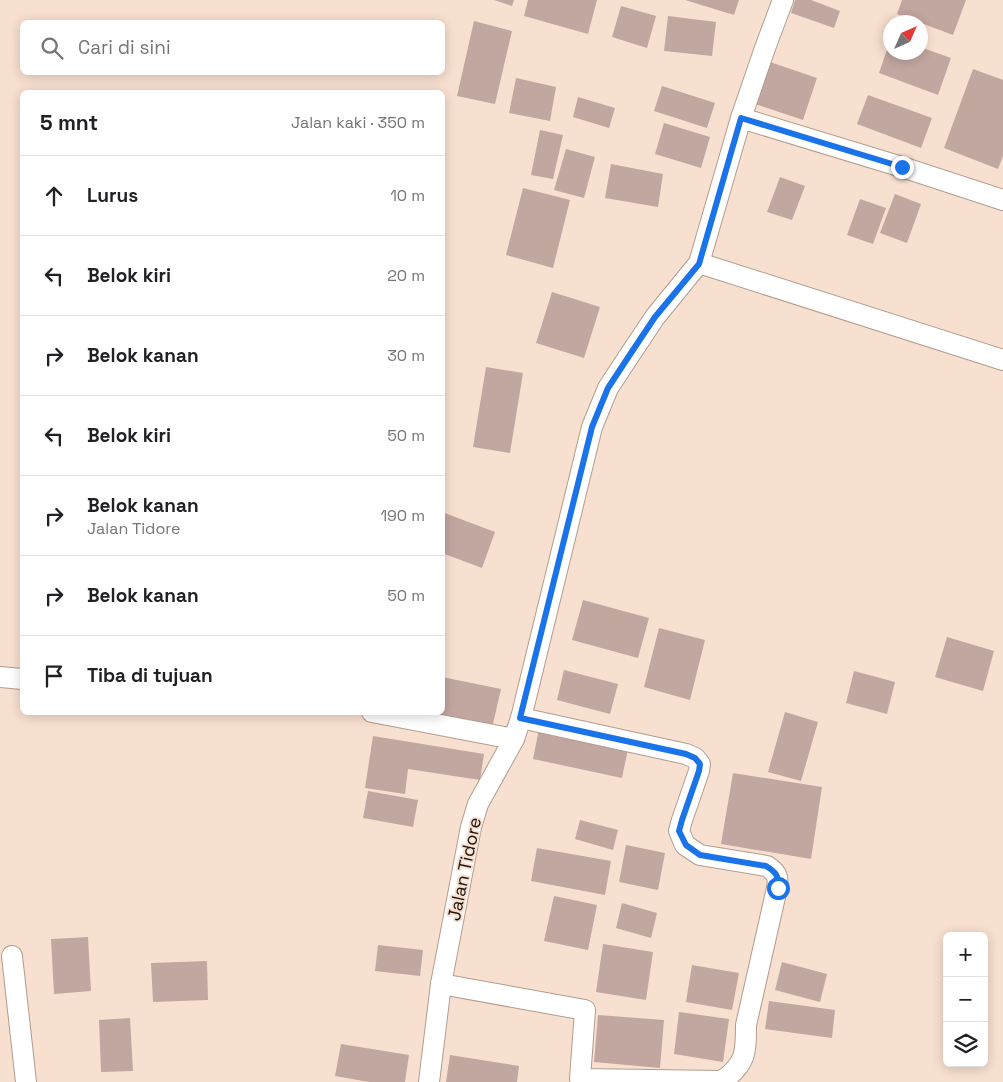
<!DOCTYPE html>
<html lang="id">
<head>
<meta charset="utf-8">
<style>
	:root { --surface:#fff; --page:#f6f6f6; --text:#202124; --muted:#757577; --line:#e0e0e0 }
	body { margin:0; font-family:"Space Grotesk",sans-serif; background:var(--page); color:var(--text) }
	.controls { position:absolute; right:15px; bottom:15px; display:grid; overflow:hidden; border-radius:8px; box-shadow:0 2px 12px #0003 }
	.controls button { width:45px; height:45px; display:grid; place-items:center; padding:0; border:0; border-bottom:1px solid var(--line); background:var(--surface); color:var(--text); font:25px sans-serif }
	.compass { position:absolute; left:883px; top:15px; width:45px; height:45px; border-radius:50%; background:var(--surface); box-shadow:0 2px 12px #0003; rotate:45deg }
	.stop { position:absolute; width:15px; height:15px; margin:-11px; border:4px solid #1a73e8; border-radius:50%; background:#fff }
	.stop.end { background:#1a73e8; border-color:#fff; box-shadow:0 1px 5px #0008 }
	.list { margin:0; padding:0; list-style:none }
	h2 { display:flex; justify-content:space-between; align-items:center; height:65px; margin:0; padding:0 20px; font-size:21px }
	h2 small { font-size:16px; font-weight:400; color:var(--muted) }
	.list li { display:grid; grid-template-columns:32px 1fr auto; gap:15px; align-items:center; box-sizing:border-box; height:80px; padding:0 20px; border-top:1px solid var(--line) }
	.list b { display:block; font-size:19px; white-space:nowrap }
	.list p { margin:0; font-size:16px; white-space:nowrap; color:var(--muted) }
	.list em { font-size:16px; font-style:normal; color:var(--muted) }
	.icon { flex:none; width:28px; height:28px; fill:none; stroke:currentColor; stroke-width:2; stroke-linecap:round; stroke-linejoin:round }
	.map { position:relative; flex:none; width:1003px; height:1082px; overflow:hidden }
	.search { position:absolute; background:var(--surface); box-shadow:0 2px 12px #0003; left:20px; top:20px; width:425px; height:55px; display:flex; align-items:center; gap:12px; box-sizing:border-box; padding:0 18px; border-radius:8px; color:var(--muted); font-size:19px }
	.panel { position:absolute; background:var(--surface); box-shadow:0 2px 12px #0003; left:20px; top:90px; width:425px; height:625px; border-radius:8px }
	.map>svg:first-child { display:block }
	.building { fill:#c2a6a0 }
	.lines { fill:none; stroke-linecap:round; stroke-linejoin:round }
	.street-casing { stroke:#b29c8d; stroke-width:22 }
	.street { stroke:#fff; stroke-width:20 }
	.route { stroke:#1a73e8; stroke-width:6 }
	.labels { text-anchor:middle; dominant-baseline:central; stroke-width:4; stroke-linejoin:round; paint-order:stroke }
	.street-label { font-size:18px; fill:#1c140f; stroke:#f8e0d0 }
</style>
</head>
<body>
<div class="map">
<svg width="1003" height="1082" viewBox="0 0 1003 1082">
	<rect width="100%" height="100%" fill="#f8e0d0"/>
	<g class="building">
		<polygon points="494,0 514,0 512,6"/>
		<polygon points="528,0 597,0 588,34 524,16"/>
		<polygon points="685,0 739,0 734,15"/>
		<polygon points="795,0 811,0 840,11 834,28 791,13"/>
		<polygon points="902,0 966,0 953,35 897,14"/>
		<polygon points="621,6 656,16 647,48 612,37"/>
		<polygon points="668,16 716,22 712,56 664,51"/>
		<polygon points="474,21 512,31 495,104 457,96"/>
		<polygon points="890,41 890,52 920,52 920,47 951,58 938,95 879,73"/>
		<polygon points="770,62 817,78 803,120 755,104"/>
		<polygon points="973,69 1003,80 1003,156 998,169 944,148"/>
		<polygon points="516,78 556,87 550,121 509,113"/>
		<polygon points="662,86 715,103 707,128 654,111"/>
		<polygon points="868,95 932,118 921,148 857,124"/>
		<polygon points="578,97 615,108 609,128 573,117"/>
		<polygon points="664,123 710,137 701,168 655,154"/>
		<polygon points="540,130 563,135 553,179 531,175"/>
		<polygon points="566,149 595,157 584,198 554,190"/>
		<polygon points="611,164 663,174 658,207 605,198"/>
		<polygon points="780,177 805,186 792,220 767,212"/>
		<polygon points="523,188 570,200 553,268 506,255"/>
		<polygon points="895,194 921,204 907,243 880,233"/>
		<polygon points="860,199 886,208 873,244 847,235"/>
		<polygon points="552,292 600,307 584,358 536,343"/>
		<polygon points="486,367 523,373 510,453 473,447"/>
		<polygon points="442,512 495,532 482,568 442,553"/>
		<polygon points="583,600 649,618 638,658 572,640"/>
		<polygon points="659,628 705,640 690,700 644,687"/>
		<polygon points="947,637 994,651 983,691 935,677"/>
		<polygon points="564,670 618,684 610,714 557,700"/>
		<polygon points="854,671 895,682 887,714 846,703"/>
		<polygon points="442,677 501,689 492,728 421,712 442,712"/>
		<polygon points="785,712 818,722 801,781 768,772"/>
		<polygon points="539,729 628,749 622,778 533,759"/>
		<polygon points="373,736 484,754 480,780 408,769 405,794 365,788"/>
		<polygon points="733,773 822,787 811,859 721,844"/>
		<polygon points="368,791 418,800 413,827 363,818"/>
		<polygon points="580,820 618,830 613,850 575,839"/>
		<polygon points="626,845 665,853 658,890 619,882"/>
		<polygon points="537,848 611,861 605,895 531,881"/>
		<polygon points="554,896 597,905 588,950 544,941"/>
		<polygon points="622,903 657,913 651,938 616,928"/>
		<polygon points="88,937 91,991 54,994 51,939"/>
		<polygon points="603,944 653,952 646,1000 596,992"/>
		<polygon points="378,945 423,950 420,976 375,971"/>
		<polygon points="207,961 208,1000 153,1002 151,963"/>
		<polygon points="782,962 827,974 820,1002 775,990"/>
		<polygon points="692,965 739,973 732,1010 686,1002"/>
		<polygon points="769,1001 835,1010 832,1038 765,1029"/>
		<polygon points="679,1012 729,1019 723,1062 674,1054"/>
		<polygon points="598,1015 664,1020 660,1068 594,1062"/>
		<polygon points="130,1018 133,1071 101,1072 99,1020"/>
		<polygon points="341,1044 409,1055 405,1082 369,1082 335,1076"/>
		<polygon points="450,1055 519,1066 517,1082 446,1082"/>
	</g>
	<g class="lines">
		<g class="street-casing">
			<g id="street">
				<polyline points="741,118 902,167 1003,200"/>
				<polyline points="699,263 1003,360"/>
				<polyline points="0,677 22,679"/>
				<polyline points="372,712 514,739"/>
				<polyline points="12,956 26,1082"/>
				<path d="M441,984L585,1010L580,1079L722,1081C746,1064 746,1053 746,1025L777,888C779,876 776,872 767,866L700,855L685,845L679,831L682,820L699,771L700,764L695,758L686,754L521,718"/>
				<polyline points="429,1082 441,984 471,827 478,804 514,739 521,718 592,427 608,388 629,356 655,317 699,263 741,118 765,48 783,0"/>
			</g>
		</g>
		<use href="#street" class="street"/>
	</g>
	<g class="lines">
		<path class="route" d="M778,888C779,876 776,872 766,866L700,855L686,845L679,831L682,820L699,771L700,764L695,758L686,754L520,718L592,427L608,388L629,356L655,317L699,264L741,118L902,167"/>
	</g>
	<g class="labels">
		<g class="street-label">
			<text transform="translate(464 869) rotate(-78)">Jalan Tidore</text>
		</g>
	</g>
</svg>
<div class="controls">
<button>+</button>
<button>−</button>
<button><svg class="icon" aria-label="layers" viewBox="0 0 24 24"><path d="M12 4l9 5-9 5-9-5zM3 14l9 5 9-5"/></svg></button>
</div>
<svg class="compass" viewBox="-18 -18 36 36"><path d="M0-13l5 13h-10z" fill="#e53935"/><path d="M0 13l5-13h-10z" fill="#757577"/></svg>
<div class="stop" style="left:778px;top:888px"></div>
<div class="stop end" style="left:902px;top:167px"></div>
<div class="search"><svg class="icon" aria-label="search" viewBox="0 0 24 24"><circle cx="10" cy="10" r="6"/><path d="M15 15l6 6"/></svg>Cari di sini</div>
<section class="panel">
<h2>5 mnt<small>Jalan kaki · 350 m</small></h2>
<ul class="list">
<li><svg class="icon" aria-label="ahead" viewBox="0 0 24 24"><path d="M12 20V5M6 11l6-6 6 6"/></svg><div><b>Lurus</b></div><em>10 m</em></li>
<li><svg class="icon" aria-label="left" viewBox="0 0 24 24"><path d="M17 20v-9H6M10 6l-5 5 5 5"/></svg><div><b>Belok kiri</b></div><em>20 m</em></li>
<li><svg class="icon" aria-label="right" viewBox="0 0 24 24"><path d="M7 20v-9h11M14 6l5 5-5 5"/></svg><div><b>Belok kanan</b></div><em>30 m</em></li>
<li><svg class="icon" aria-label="left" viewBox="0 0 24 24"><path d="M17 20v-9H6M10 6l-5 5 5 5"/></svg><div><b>Belok kiri</b></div><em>50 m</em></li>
<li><svg class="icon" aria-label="right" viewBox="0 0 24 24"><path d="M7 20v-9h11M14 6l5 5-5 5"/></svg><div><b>Belok kanan</b><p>Jalan Tidore</p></div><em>190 m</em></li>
<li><svg class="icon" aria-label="right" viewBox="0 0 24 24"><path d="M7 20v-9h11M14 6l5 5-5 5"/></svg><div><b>Belok kanan</b></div><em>50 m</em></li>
<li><svg class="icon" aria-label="arrive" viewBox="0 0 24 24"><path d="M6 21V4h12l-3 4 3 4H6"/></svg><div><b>Tiba di tujuan</b></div></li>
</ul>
</section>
</div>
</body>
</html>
